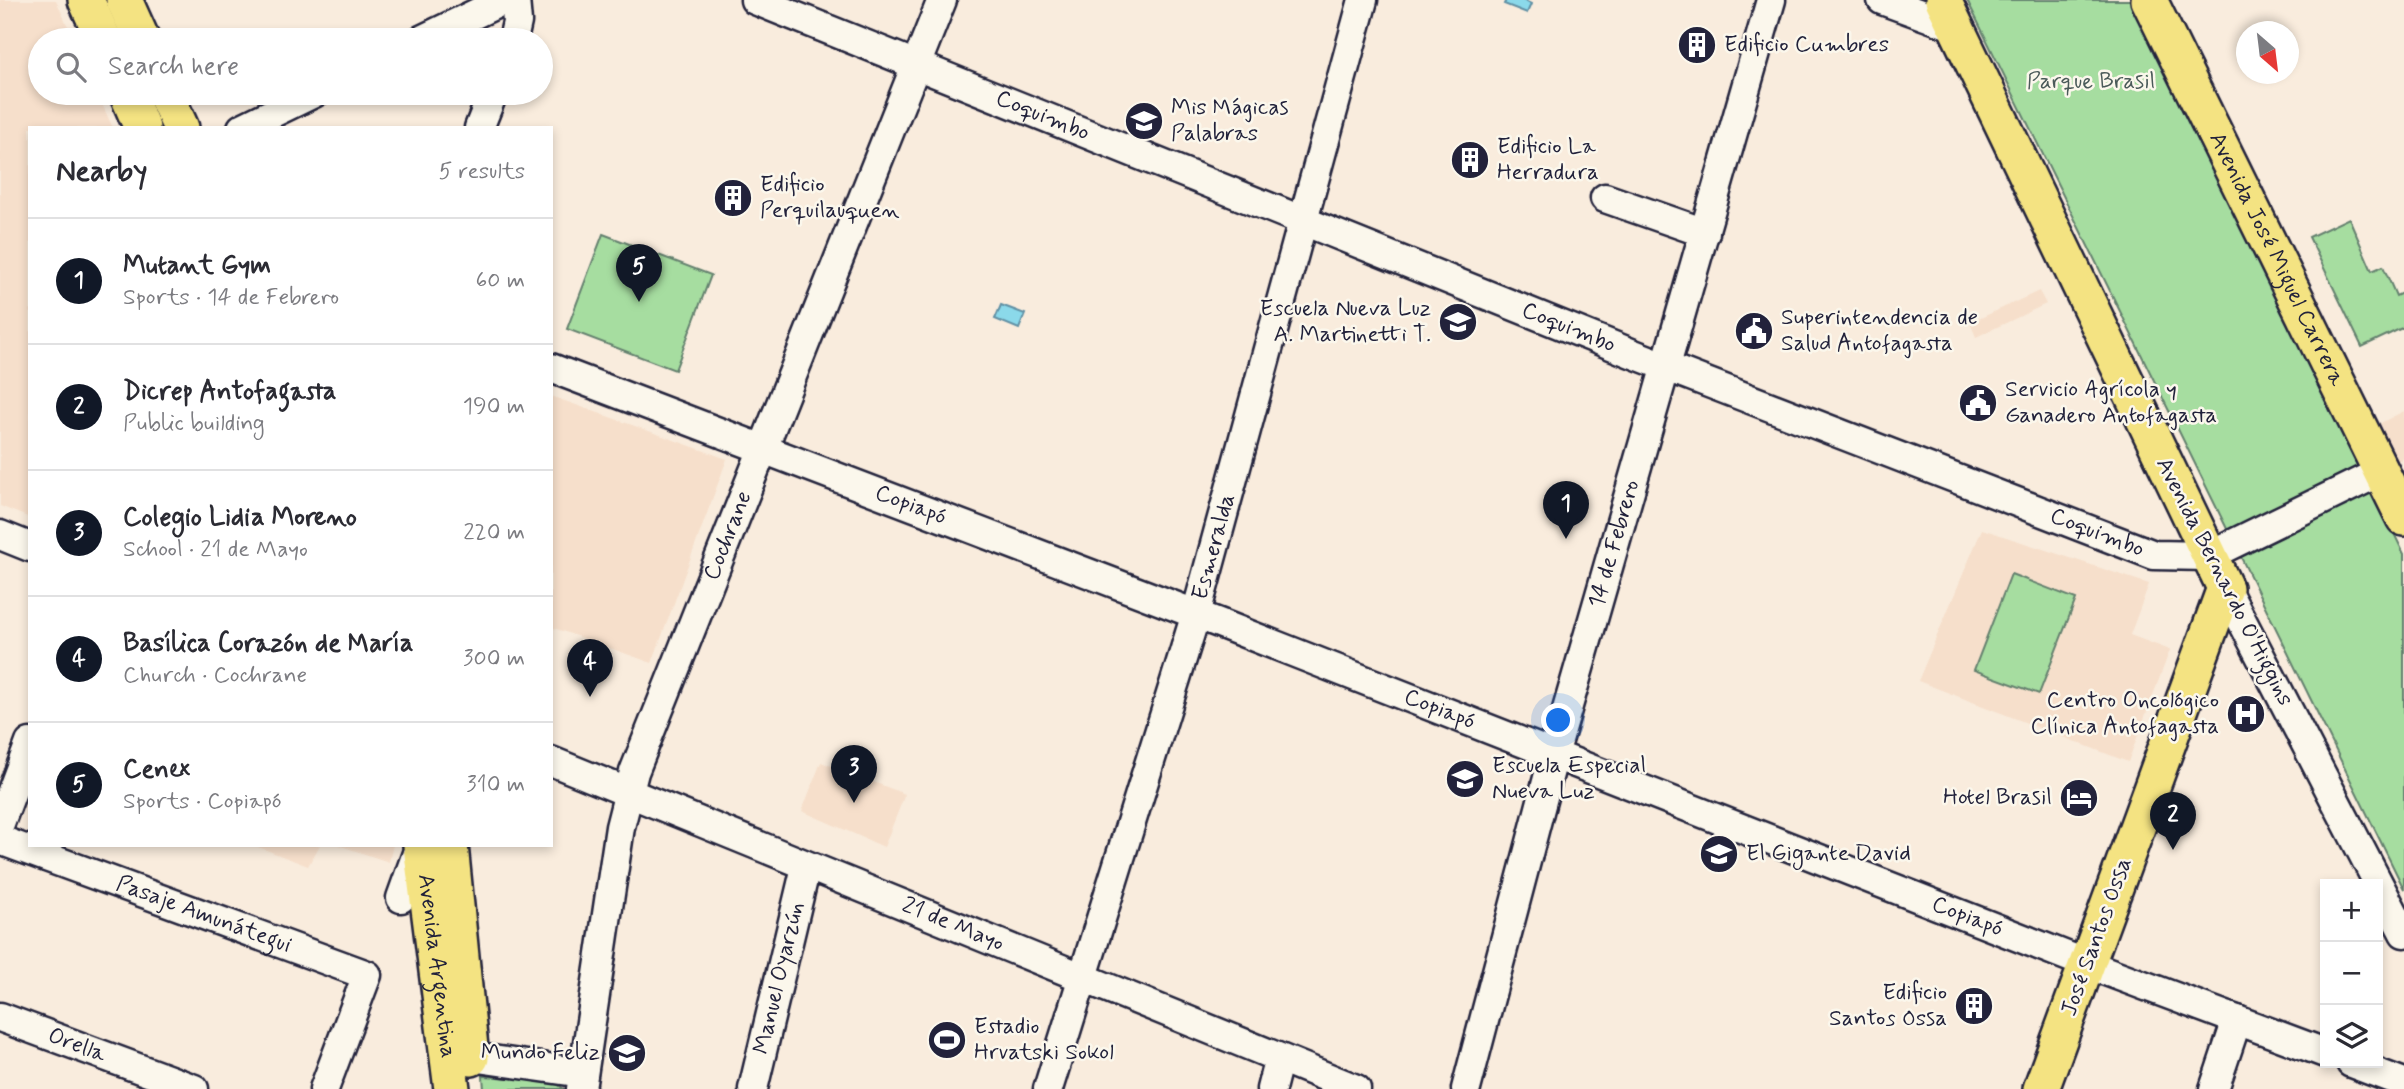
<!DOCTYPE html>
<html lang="en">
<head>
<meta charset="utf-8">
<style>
	:root { --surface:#fff; --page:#f2f2f3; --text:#2b2b33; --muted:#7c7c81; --line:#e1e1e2; --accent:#111827 }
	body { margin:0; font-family:Mynerve,sans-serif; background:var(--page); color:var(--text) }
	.controls { position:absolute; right:21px; bottom:21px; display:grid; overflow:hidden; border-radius:0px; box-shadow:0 4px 10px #0003 }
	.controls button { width:63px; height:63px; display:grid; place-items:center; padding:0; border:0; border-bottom:2px solid var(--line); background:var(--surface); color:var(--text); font:35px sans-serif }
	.compass { position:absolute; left:2236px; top:21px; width:63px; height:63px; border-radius:50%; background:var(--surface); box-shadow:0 4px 10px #0003; rotate:152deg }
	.you { position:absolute; left:1559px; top:721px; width:24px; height:24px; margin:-18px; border:5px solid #fff; border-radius:50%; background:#1a73e8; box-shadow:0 0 0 10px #1a73e833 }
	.badge { display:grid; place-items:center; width:46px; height:46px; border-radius:50%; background:var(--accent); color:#fff; font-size:23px; font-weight:700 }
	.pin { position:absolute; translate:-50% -58px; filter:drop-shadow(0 2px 4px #0008) }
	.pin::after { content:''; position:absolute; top:37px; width:24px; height:21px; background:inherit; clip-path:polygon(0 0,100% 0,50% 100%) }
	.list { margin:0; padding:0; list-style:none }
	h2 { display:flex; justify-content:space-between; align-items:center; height:91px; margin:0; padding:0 28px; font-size:30px }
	h2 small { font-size:23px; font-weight:400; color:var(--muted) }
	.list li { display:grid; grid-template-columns:46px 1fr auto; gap:21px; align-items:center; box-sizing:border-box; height:126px; padding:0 28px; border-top:2px solid var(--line) }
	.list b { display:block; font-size:26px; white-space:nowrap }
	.list p { margin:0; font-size:23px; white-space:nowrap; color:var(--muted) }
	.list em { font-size:23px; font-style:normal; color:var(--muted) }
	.icon { flex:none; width:38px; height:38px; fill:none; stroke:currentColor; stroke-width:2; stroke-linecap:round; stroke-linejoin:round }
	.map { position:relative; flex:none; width:2404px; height:1089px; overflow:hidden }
	.search { position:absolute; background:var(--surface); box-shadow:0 4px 10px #0003; left:28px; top:28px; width:525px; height:77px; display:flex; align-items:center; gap:18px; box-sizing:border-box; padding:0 24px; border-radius:38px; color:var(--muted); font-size:26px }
	.panel { position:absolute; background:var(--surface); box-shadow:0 4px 10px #0003; left:28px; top:126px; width:525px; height:721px; border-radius:0px }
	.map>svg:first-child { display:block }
	.built { fill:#f6dfcb }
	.green { fill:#a6dda0; stroke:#64806e; stroke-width:2 }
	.water { fill:#8bd9ea; stroke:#6190a4; stroke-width:2 }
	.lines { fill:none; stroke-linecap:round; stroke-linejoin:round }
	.minor-casing { stroke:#22223b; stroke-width:33 }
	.major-casing { stroke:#22223b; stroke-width:40 }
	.minor { stroke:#fbf7ec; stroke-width:28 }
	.major { stroke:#f4e382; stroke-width:35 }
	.labels { text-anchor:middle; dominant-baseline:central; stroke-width:5; stroke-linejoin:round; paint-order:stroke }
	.poi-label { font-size:23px; fill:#22223b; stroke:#fbf7ec; text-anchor:start }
	.park-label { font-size:23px; fill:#4a5a59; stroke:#fbf7ec }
	.street-label { font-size:23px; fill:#22223b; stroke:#fbf7ec }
</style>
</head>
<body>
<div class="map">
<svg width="2404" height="1089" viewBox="0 0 2404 1089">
	<rect width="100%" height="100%" fill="#f9ecdd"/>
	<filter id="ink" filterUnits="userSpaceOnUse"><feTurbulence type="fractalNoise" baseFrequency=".0143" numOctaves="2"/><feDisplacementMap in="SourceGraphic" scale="14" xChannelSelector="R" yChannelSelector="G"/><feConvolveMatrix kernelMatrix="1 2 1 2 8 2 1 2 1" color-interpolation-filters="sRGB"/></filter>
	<g filter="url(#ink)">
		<g class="built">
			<polygon points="0,0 56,0 74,40 40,40 40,93 97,93 113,128 30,128 30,518 0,506"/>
			<polygon points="2039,291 2046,304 1976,337 1970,323"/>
			<polygon points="551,396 727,459 652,663 551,627"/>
			<polygon points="2404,411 2404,458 2391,464 2367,430"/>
			<polygon points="1982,529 2149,584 2130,635 2170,650 2128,762 1918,681"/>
			<polygon points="821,762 905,794 884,847 802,811"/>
			<polygon points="253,845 320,845 308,866"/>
			<polygon points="338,845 393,845 389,862"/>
		</g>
		<g class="green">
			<polygon points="1967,0 2134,0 2404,554 2404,889"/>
			<polygon points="2349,218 2372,271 2383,266 2396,296 2404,292 2404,327 2362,347 2309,237"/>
			<polygon points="603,234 711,275 675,370 567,329"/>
			<polygon points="2011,574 2076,599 2039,694 1974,670"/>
			<polygon points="483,1076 553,1081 564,1089 484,1089"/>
		</g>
		<g class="water">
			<polygon points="1506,0 1523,0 1531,4 1527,13 1504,4"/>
			<polygon points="1001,305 1025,314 1019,329 995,319"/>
		</g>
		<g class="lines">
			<g class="minor-casing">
				<g id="minor">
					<path id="s1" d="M755,0L1631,353L2154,555L2208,556L2382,471"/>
					<polyline points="1882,0 1956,27"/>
					<polyline points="421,40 504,0"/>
					<polyline points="513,40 517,22 515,0"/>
					<polyline points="242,128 314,93"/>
					<polyline points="479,128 493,93"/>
					<polyline points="1605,198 1705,233"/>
					<path id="s2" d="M551,368L1219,623L2087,964L2325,1053"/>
					<polyline points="0,535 30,547"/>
					<polyline points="2225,588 2404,933"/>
					<path id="s3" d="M551,761L1356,1089"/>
					<polyline points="0,823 30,743"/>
					<path id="s4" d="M0,840L367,975L324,1089"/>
					<polyline points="401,898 420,845"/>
					<path id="s5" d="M0,1017L194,1089"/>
					<polyline points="471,1057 583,1073"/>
					<polyline points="2351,1063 2404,1083"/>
					<path id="s6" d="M581,1089L620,827L634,772L942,0"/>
					<path id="s7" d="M753,1089L806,867"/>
					<path id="s8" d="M1048,1089L1196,614L1363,0"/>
					<polyline points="1271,1089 1279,1058"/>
					<path id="s9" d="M1466,1089L1554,755L1771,0"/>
					<polyline points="2214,1089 2237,1020"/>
				</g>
			</g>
			<g class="major-casing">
				<g id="major">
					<polyline points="86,0 104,40"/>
					<polyline points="124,0 142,40"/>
					<polyline points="1943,0 2225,588 2041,1089"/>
					<path id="s10" d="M2149,0L2404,518"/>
					<polyline points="127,93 142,128"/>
					<polyline points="165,93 181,128"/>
					<path id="s11" d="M421,845L452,1089"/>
					<polyline points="450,845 471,1058"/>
				</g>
			</g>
			<use href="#minor" class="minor"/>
			<use href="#major" class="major"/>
		</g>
	</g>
	<defs>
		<g id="building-disc" transform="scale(2.0125)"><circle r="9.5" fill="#22223b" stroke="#fbf7ec"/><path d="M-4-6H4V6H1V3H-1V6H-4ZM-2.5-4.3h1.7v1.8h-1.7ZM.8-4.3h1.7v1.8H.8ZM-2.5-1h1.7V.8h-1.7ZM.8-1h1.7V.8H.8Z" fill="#fff"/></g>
		<g id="school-disc" transform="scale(2.0125)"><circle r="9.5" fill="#22223b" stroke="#fbf7ec"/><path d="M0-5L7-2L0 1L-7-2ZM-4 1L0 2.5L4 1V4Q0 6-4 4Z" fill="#fff"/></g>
		<g id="civic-disc" transform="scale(2.0125)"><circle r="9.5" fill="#22223b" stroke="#fbf7ec"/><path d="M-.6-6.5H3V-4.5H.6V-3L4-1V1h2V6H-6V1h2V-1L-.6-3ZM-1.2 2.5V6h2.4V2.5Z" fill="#fff"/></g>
		<g id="hospital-disc" transform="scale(2.0125)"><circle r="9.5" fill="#22223b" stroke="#fbf7ec"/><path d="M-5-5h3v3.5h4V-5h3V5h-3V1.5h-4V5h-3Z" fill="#fff"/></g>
		<g id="hotel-disc" transform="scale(2.0125)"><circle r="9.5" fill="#22223b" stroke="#fbf7ec"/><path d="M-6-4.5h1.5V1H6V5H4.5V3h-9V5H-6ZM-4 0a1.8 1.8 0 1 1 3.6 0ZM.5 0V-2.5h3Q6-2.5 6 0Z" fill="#fff"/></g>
		<g id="stadium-disc" transform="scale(2.0125)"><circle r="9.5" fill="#22223b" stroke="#fbf7ec"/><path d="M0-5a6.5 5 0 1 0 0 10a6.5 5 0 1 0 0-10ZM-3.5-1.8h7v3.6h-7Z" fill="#fff"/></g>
	</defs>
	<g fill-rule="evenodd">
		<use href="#building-disc" x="1697" y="45"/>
		<use href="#school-disc" x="1144" y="121"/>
		<use href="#building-disc" x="1470" y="160"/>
		<use href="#building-disc" x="733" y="198"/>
		<use href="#school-disc" x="1458" y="322"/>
		<use href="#civic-disc" x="1754" y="331"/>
		<use href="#civic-disc" x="1978" y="403"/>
		<use href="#hospital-disc" x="2246" y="714"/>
		<use href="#school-disc" x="1465" y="779"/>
		<use href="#hotel-disc" x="2079" y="798"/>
		<use href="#school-disc" x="1719" y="854"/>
		<use href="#building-disc" x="1974" y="1006"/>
		<use href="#stadium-disc" x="947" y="1040"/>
		<use href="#school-disc" x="627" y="1053"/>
	</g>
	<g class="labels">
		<g class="poi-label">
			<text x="1724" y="45">Edificio Cumbres</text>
			<text x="1171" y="108">Mis Mágicas<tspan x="1171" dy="26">Palabras</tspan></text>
			<text x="1497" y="147">Edificio La<tspan x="1497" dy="26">Herradura</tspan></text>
			<text x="760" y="185">Edificio<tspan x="760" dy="26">Perquilauquen</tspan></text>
			<text x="1431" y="309" text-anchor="end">Escuela Nueva Luz<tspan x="1431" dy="26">A. Martinetti T.</tspan></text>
			<text x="1781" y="318">Superintendencia de<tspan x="1781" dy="26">Salud Antofagasta</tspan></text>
			<text x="2005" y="390">Servicio Agrícola y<tspan x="2005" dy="26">Ganadero Antofagasta</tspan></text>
			<text x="2219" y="701" text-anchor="end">Centro Oncológico<tspan x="2219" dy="26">Clínica Antofagasta</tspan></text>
			<text x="1492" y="766">Escuela Especial<tspan x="1492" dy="26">Nueva Luz</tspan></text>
			<text x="2052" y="798" text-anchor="end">Hotel Brasil</text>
			<text x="1746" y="854">El Gigante David</text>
			<text x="1947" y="993" text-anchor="end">Edificio<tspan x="1947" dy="26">Santos Ossa</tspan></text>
			<text x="974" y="1027">Estadio<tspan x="974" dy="26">Hrvatski Sokol</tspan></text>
			<text x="600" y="1053" text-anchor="end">Mundo Feliz</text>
		</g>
		<g class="park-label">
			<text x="2091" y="82">Parque Brasil</text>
		</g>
		<g class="street-label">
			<text stroke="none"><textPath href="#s1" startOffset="310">Coquimbo</textPath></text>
			<text stroke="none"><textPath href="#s10" startOffset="289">Avenida José Miguel Carrera</textPath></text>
			<text stroke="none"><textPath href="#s1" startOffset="877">Coquimbo</textPath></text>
			<text stroke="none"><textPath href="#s2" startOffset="385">Copiapó</textPath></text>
			<text stroke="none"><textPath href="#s1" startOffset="1444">Coquimbo</textPath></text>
			<text stroke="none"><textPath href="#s6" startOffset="576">Cochrane</textPath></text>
			<text stroke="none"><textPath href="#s9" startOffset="565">14 de Febrero</textPath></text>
			<text stroke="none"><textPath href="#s8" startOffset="567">Esmeralda</textPath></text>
			<text transform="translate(2224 582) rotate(63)">Avenida Bernardo O'Higgins</text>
			<text stroke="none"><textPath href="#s2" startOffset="952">Copiapó</textPath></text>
			<text stroke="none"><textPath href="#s4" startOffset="217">Pasaje Amunátegui</textPath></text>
			<text stroke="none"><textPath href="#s2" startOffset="1519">Copiapó</textPath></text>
			<text stroke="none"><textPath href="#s3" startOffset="434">21 de Mayo</textPath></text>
			<text transform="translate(2097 937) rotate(-70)">José Santos Ossa</text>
			<text stroke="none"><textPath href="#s11" startOffset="122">Avenida Argentina</textPath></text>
			<text stroke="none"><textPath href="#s7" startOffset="114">Manuel Oyarzún</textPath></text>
			<text stroke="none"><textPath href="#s5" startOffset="82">Orella</textPath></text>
		</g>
	</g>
</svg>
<div class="controls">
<button>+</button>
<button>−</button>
<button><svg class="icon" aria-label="layers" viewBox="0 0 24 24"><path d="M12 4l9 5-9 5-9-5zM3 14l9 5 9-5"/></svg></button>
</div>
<svg class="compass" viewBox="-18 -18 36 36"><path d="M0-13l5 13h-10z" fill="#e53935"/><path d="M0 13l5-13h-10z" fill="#7c7c81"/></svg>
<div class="you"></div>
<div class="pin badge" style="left:1566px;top:539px">1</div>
<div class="pin badge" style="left:2173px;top:850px">2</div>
<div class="pin badge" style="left:854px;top:803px">3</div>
<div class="pin badge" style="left:590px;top:697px">4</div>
<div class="pin badge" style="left:639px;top:302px">5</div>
<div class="search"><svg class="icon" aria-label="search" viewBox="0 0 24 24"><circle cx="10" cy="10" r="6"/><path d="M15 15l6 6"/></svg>Search here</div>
<section class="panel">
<h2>Nearby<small>5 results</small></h2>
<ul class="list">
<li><span class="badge">1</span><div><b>Mutant Gym</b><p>Sports · 14 de Febrero</p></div><em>60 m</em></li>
<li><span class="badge">2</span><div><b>Dicrep Antofagasta</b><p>Public building</p></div><em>190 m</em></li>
<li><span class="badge">3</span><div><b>Colegio Lidia Moreno</b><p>School · 21 de Mayo</p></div><em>220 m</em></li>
<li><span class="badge">4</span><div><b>Basílica Corazón de María</b><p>Church · Cochrane</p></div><em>300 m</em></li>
<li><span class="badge">5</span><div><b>Cenex</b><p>Sports · Copiapó</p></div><em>310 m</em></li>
</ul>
</section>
</div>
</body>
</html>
